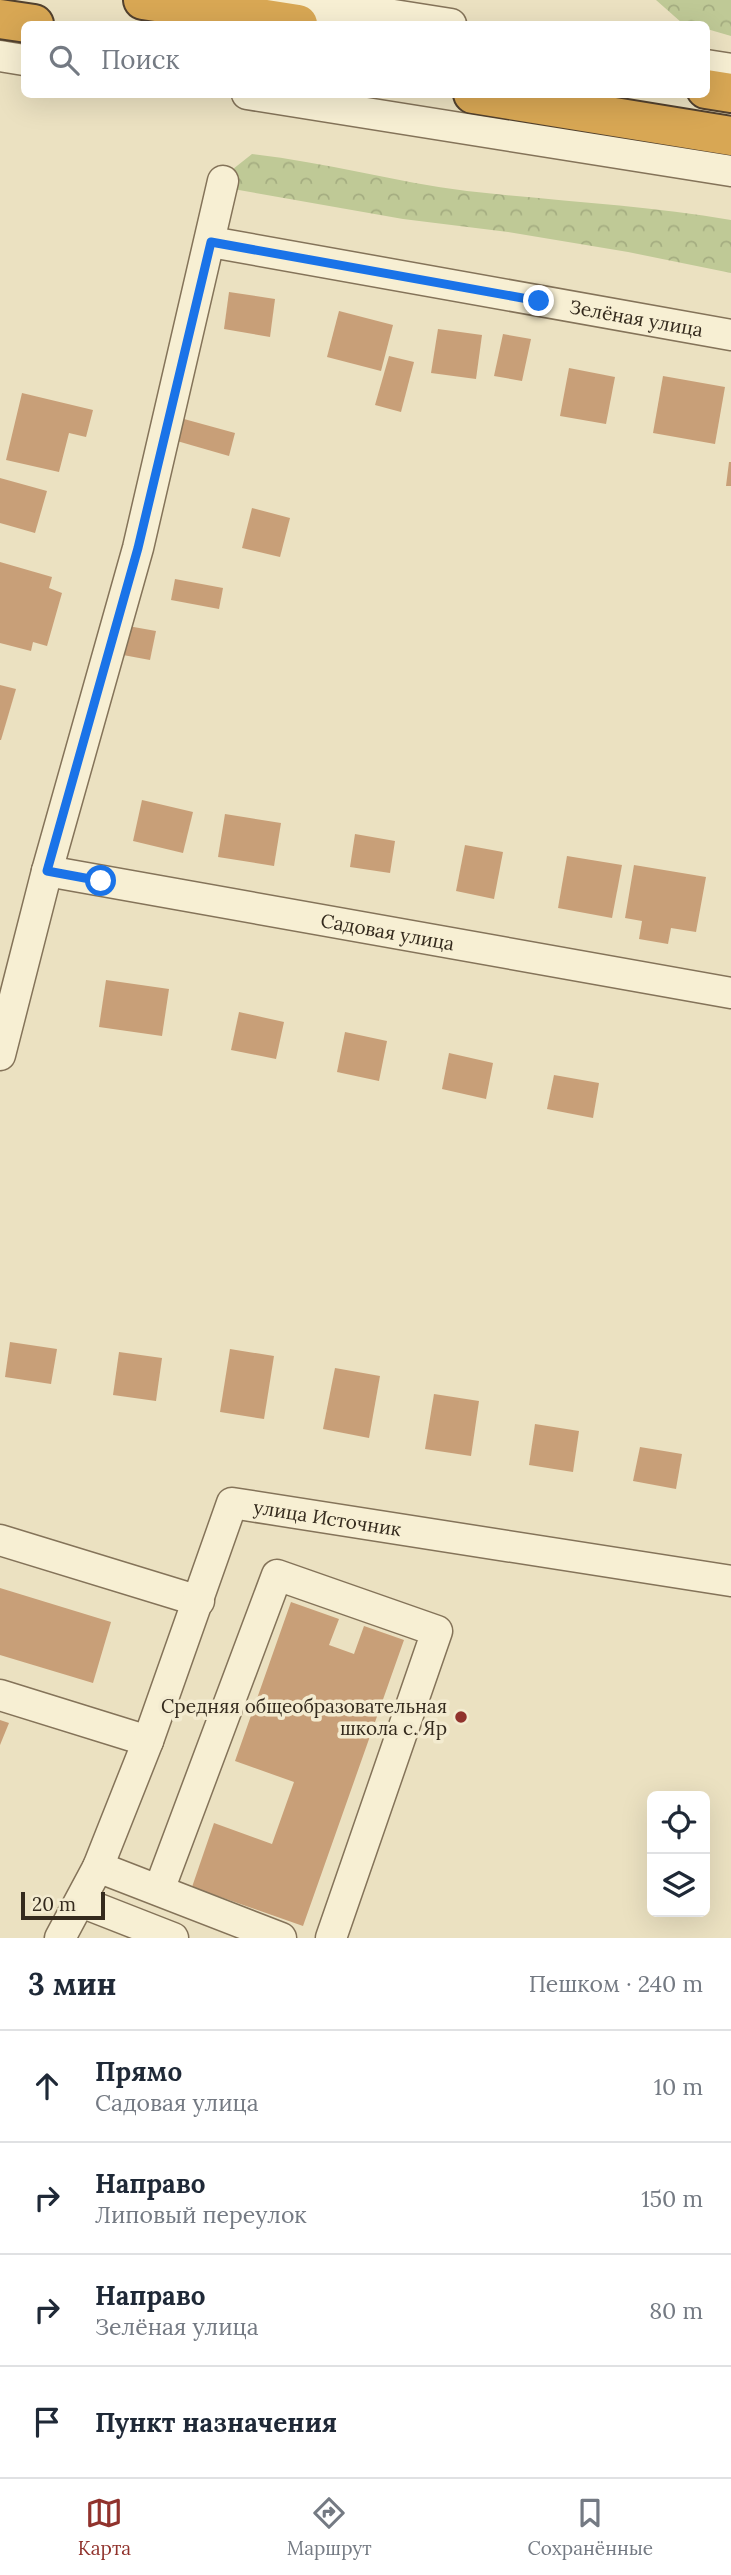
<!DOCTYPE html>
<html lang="ru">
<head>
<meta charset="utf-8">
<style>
	:root { --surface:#fff; --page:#f6f6f7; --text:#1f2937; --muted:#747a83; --line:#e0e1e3; --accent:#90322c }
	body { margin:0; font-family:Lora,serif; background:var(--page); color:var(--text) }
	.controls { position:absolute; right:21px; bottom:21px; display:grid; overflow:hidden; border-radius:10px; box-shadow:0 7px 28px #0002 }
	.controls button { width:63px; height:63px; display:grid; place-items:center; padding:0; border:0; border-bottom:2px solid var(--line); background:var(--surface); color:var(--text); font:35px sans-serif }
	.scale { position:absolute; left:21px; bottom:18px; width:84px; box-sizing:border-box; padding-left:7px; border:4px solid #342a1d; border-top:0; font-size:19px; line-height:24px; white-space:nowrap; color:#342a1d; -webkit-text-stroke:5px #f3ebd0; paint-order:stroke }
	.stop { position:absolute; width:21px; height:21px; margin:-16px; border:5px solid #1a73e8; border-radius:50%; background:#fff }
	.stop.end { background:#1a73e8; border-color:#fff; box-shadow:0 2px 7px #0008 }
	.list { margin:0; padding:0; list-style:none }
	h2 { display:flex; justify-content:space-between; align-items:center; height:91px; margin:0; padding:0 28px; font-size:30px }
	h2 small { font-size:23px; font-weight:400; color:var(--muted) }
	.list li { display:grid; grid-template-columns:46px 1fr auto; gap:21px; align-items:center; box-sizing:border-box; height:112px; padding:0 28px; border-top:2px solid var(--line) }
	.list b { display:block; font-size:26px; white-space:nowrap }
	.list p { margin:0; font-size:23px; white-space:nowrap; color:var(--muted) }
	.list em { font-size:23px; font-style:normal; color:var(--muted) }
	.icon { flex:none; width:38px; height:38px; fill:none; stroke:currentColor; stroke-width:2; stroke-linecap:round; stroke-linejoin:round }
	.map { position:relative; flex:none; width:731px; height:1938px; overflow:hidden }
	.search { position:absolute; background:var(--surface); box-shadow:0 7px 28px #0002; left:21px; right:21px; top:21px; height:77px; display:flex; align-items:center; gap:18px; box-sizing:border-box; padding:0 24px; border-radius:10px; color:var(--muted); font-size:26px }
	.sheet { height:539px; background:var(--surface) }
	nav { display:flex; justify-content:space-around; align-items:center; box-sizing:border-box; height:98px; border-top:2px solid var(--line); background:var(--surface); font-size:19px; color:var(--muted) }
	nav a { display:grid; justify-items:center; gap:4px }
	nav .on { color:var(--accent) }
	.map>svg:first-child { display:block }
	.forest { fill:url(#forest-crowns) }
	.building { fill:#c89f78 }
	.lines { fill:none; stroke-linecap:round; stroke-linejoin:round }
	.minor-casing { stroke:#847359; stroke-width:33 }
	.highway-casing { stroke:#52412e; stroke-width:42 }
	.minor { stroke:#f7efd3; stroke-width:30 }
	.highway { stroke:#d8a754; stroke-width:38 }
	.route { stroke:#1a73e8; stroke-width:9 }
	.poi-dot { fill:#90322c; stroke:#f3ebd0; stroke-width:2.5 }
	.labels { text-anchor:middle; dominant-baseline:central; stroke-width:7; stroke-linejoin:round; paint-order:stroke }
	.street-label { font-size:19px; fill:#342a1d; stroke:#f3ebd0 }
	.poi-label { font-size:19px; fill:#342a1d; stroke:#f3ebd0; text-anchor:end }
</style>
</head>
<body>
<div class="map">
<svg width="731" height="1938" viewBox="0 0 731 1938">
	<defs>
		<pattern id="forest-crowns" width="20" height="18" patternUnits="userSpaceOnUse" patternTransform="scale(1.75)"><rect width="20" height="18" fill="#bfc996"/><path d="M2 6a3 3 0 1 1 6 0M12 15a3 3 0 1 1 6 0" fill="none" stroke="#a5ad81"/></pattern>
	</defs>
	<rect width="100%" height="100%" fill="#ebe1c1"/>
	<g class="forest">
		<polygon points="656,0 731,0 731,36 707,29 706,24 682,23"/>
		<path d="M252,154C324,162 395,182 467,191C555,201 643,205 731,220V273L628,252L508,232L403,219L233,189L228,173Z"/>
	</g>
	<g class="building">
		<polygon points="229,292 275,299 270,337 224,329"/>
		<polygon points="339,311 393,325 381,371 327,357"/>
		<polygon points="438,329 482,335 476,379 431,373"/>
		<polygon points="503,334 531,339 522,381 494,376"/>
		<polygon points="389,356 414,362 401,412 375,405"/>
		<polygon points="569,368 615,377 606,424 560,416"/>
		<polygon points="663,376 725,387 715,444 653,433"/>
		<polygon points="22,393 93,410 86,437 69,433 59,472 6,460"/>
		<polygon points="184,419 235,433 229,456 177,441"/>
		<polygon points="729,462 731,462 731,486 726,486"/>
		<polygon points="0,478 47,491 35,533 0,523"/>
		<polygon points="252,508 290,518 280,557 242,548"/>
		<polygon points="0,562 52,577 49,588 62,593 47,646 33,642 31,651 0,643"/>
		<polygon points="175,579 223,588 219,609 171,600"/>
		<polygon points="128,626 156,631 150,660 123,655"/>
		<polygon points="0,685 16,689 1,740 0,740"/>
		<polygon points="142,800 193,812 183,853 133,841"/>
		<polygon points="225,814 281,823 274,866 218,857"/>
		<polygon points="355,834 395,841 390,873 350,867"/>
		<polygon points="465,845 503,852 494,899 456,891"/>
		<polygon points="567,856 622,865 612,918 558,908"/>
		<polygon points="634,865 706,877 696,932 671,928 668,944 639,939 642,921 625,918"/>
		<polygon points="106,980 169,989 162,1036 99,1027"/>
		<polygon points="239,1012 284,1022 276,1059 231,1050"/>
		<polygon points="345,1032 387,1041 379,1081 337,1072"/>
		<polygon points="449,1053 493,1063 486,1099 442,1089"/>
		<polygon points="554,1075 599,1083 593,1118 547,1109"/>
		<polygon points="10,1342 57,1349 51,1384 5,1377"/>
		<polygon points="230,1349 274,1356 264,1419 220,1412"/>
		<polygon points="119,1352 162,1358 156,1401 113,1395"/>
		<polygon points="335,1368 380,1376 369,1438 323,1429"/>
		<polygon points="434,1394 479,1401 471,1456 425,1449"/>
		<polygon points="535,1424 579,1431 573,1472 529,1465"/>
		<polygon points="640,1447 682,1454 676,1489 633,1481"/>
		<polygon points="0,1588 111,1622 93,1683 0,1655"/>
		<polygon points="291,1602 339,1619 329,1645 354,1654 364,1626 404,1640 303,1926 192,1887 214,1823 272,1844 294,1782 235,1761"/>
		<polygon points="0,1720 9,1723 0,1745"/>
	</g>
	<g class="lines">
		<g class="minor-casing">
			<g id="minor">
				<polyline points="263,3 355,9 451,24"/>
				<polyline points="0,56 24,60"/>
				<polyline points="706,65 731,69"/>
				<polyline points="247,94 731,171"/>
				<path id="s1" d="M211,242L731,335"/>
				<path id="s2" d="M47,871L731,993"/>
				<polyline points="0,1055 47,871 138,548 223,181"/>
				<polyline points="0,1540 199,1601"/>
				<polyline points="0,1695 148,1741"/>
				<polyline points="98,1867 281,1938"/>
				<polyline points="159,1890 277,1575 437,1631 331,1938"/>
				<polyline points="81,1902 173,1938"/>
				<path id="s3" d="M60,1938L98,1867L148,1741L232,1503L731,1581"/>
			</g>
		</g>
		<g class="highway-casing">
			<g id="highway">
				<polyline points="143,0 298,24"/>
				<polyline points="0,19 34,24"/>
				<polyline points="706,89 731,93"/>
				<polyline points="473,94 731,136"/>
			</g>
		</g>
		<use href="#minor" class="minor"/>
		<use href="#highway" class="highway"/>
	</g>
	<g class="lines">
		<polyline class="route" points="101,881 47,871 138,548 211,242 539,301"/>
	</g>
	<circle class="poi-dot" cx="461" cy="1717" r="7"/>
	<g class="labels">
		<g class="street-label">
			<text stroke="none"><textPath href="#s1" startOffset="432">Зелёная улица</textPath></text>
			<text stroke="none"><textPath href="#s2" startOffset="346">Садовая улица</textPath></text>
			<text stroke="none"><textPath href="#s3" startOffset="565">улица Источник</textPath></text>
		</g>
		<g class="poi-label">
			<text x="447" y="1706">Средняя общеобразовательная<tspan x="447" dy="22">школа с. Яр</tspan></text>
		</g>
	</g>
</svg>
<div class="controls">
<button><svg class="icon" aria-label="locate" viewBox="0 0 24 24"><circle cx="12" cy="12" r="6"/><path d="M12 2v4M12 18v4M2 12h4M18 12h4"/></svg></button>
<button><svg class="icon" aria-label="layers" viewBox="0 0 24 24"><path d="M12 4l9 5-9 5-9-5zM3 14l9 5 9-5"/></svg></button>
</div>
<div class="scale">20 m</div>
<div class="stop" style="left:101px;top:881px"></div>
<div class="stop end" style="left:539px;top:301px"></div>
<div class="search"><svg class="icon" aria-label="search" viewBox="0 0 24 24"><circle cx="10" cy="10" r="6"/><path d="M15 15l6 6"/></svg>Поиск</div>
</div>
<section class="sheet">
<h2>3 мин<small>Пешком · 240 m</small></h2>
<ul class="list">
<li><svg class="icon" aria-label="ahead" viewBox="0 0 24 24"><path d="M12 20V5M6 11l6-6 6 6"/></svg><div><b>Прямо</b><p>Садовая улица</p></div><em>10 m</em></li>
<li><svg class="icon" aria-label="right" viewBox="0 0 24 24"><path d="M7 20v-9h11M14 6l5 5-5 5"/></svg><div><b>Направо</b><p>Липовый переулок</p></div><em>150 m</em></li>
<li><svg class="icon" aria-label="right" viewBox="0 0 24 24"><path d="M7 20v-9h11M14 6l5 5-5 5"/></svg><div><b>Направо</b><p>Зелёная улица</p></div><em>80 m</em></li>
<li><svg class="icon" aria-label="arrive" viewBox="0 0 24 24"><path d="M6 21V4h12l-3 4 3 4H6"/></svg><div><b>Пункт назначения</b></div></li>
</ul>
</section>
<nav>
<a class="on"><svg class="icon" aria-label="map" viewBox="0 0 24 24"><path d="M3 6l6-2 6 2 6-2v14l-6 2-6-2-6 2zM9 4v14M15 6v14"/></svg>Карта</a>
<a><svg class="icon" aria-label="directions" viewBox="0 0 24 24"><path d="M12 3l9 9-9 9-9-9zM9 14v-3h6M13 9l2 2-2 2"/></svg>Маршрут</a>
<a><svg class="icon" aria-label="saved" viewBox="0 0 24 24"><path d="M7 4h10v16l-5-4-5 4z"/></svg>Сохранённые</a>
</nav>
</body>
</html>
